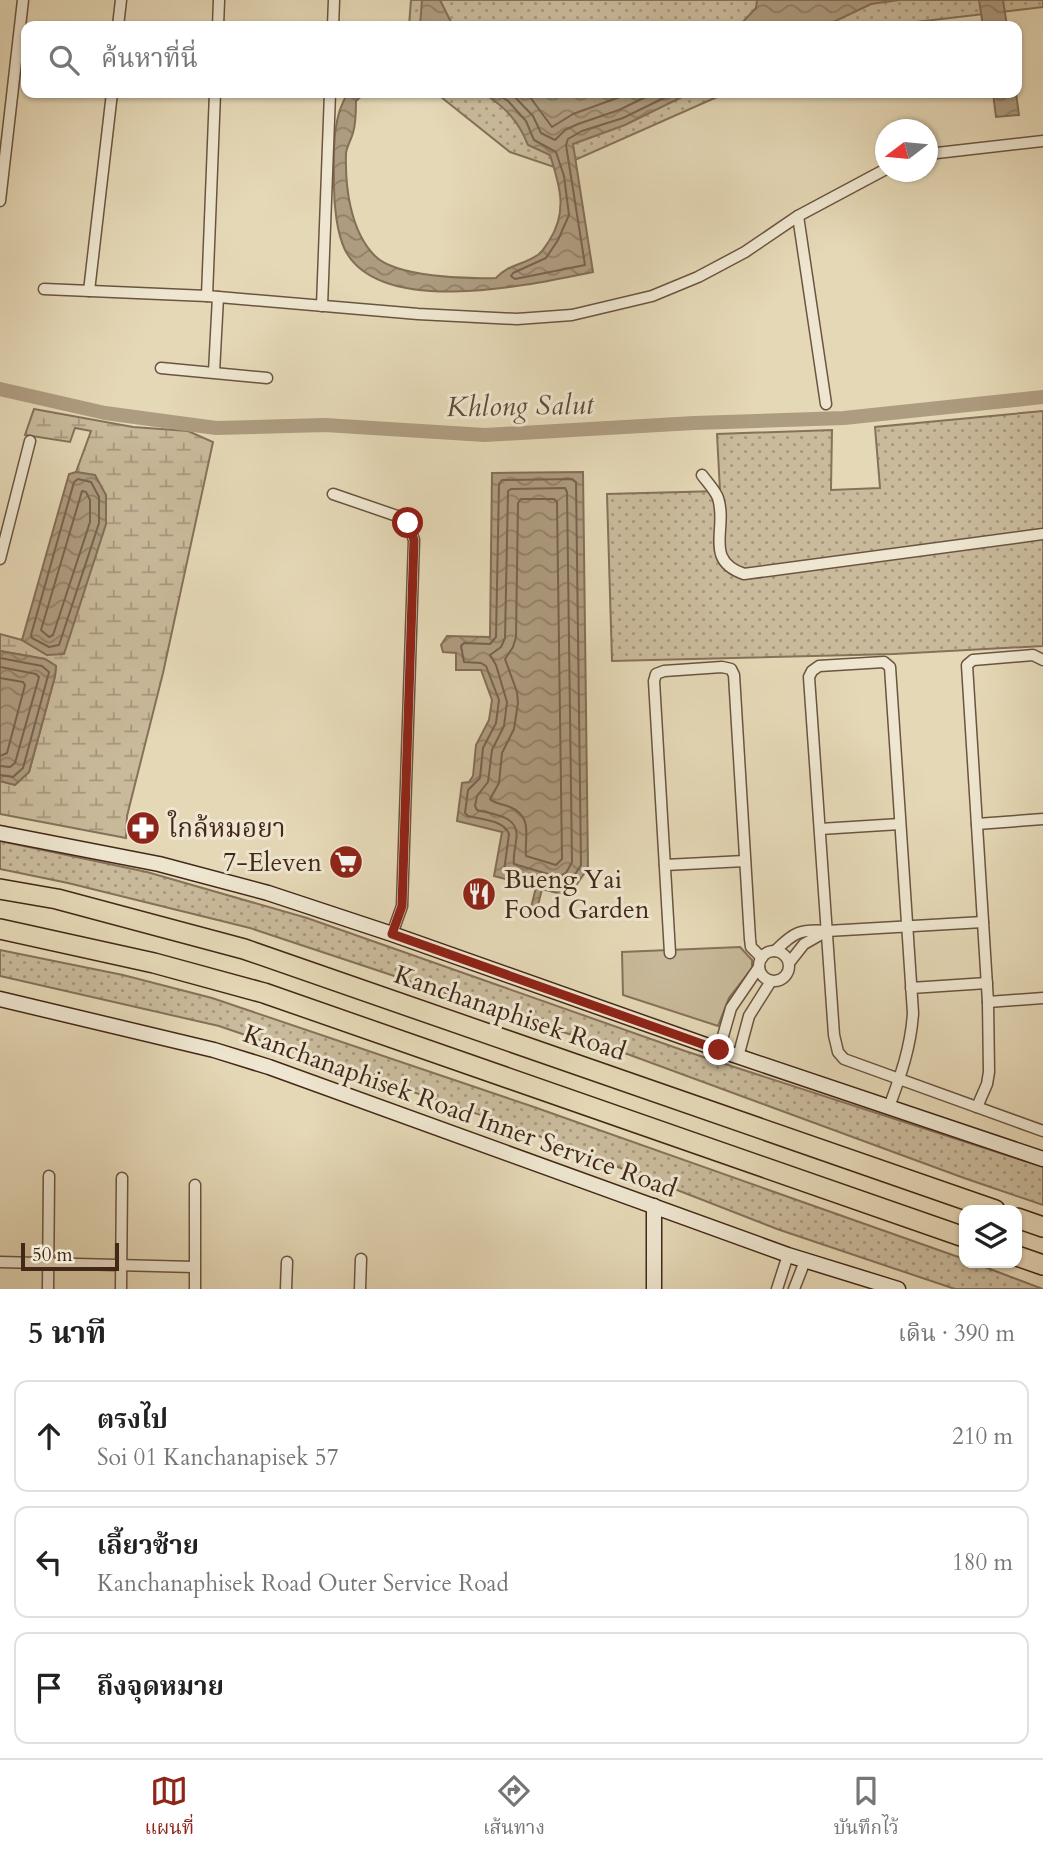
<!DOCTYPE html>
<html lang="th">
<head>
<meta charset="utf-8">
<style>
	:root { --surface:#fff; --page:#f2f2f2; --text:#222; --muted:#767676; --line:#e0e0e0; --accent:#8f2418 }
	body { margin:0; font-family:Cardo,"Noto Serif Thai",serif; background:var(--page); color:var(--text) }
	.controls { position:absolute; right:21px; bottom:21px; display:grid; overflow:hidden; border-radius:14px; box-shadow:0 2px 5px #0004 }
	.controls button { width:63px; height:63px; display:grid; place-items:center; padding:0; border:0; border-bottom:2px solid var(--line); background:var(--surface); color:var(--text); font:35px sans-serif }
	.compass { position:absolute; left:875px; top:119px; width:63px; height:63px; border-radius:50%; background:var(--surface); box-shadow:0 2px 5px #0004; rotate:254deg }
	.scale { position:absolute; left:21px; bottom:18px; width:98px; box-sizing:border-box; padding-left:7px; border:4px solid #432818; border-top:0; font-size:19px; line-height:24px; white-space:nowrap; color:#432818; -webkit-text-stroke:5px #eee6d0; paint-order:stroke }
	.stop { position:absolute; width:21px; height:21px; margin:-16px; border:5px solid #8f2418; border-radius:50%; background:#fff }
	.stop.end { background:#8f2418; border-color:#fff; box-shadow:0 2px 7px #0008 }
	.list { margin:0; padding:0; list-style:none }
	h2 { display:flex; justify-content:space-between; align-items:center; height:91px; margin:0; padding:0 28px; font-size:30px }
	h2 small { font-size:23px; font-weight:400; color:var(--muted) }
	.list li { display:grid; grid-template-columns:46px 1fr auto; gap:21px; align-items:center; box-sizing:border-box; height:112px; margin:0 14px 14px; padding:0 14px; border:2px solid var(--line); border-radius:14px }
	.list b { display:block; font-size:26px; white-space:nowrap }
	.list p { margin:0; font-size:23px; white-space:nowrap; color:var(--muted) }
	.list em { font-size:23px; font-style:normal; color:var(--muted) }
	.icon { flex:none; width:38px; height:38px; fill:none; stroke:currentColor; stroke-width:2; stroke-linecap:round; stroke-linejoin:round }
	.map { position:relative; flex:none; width:1043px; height:1289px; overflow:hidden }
	.search { position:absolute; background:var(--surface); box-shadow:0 2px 5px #0004; left:21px; right:21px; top:21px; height:77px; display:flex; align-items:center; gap:18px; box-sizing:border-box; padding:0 24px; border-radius:14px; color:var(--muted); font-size:26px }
	.sheet { height:469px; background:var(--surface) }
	nav { display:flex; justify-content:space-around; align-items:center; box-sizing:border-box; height:98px; border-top:2px solid var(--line); background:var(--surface); font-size:19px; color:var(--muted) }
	nav a { display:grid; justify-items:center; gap:4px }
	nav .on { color:var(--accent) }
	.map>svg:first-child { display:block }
	.grass { fill:url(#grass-dots); stroke:#86715a; stroke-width:2 }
	.wetland { fill:url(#wetland-marsh); stroke:#86715a; stroke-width:2 }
	.garden { fill:#c9ba9b; stroke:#86715a; stroke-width:2 }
	.water { fill:url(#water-waves); stroke:#836e56; stroke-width:2 }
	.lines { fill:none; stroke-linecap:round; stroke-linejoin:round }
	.shore { stroke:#78624c; stroke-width:2 }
	.canal { stroke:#ae9c80; stroke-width:14 }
	.street-casing { stroke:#6c5440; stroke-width:13 }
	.secondary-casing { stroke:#432818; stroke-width:17 }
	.highway-casing { stroke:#432818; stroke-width:22 }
	.street { stroke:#eee6d0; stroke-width:10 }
	.secondary { stroke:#eee6d0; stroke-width:14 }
	.highway { stroke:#e5d8b6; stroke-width:19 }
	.route { stroke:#8f2418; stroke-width:9 }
	.labels { text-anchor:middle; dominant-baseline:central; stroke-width:6; stroke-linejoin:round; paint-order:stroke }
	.poi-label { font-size:26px; fill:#432818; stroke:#eee6d0; text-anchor:start }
	.street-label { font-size:26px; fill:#432818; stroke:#eee6d0 }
	.water-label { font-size:28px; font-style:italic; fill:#634b37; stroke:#eee6d0 }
</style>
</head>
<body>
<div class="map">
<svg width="1043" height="1289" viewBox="0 0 1043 1289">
	<defs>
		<pattern id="grass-dots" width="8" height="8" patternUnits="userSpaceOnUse" patternTransform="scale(1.75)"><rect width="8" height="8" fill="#c9ba9b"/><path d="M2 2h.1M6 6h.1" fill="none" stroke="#a5977d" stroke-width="1.8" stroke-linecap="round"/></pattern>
		<pattern id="wetland-marsh" width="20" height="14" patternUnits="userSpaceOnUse" patternTransform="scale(1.75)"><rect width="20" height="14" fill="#c9ba9b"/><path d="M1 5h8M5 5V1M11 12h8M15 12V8" fill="none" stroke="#a5977d"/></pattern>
		<pattern id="water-waves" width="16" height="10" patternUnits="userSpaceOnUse" patternTransform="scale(1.75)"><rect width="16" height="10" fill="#ae9c80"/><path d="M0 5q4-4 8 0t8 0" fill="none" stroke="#8f7f68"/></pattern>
	</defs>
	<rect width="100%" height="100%" fill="#e5d8b6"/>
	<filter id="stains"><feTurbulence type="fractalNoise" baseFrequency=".00286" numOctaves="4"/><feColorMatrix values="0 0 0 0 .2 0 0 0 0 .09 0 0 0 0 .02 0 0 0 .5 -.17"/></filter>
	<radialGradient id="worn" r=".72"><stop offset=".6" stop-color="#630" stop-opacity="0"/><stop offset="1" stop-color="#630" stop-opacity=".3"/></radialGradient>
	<g class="grass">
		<polygon points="411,0 1043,0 1043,7 882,26 409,26"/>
		<polygon points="436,93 726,93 557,168 510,152"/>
		<polygon points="1043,411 1043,646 894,654 612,661 607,494 720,491 717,434 832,430 831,490 880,488 875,427"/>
		<polygon points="0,841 147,872 307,918 685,1051 1043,1167 1043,1205 964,1178 611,1048 250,928 68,883 0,869"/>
		<polygon points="0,950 123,975 212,998 534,1107 964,1259 964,1263 974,1263 1043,1289 955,1289 777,1229 513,1126 219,1026 0,976"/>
	</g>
	<polygon class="wetland" points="34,409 133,427 188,431 213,442 163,673 127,816 126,838 0,814 0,781 15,785 29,772 55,676 56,666 45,659 0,651 0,634 22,640 47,655 95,476 76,472 91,431 75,428 70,442 25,435"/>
	<polygon class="garden" points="740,947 752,960 752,968 729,998 718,1026 623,995 622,952"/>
	<g class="water">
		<polygon points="422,0 440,0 453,26 420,26"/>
		<polygon points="757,0 899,0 871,4 825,26 739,26 756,8"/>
		<polygon points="979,0 1003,0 1007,26 983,26"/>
		<path d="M348,93H365L356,101C356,111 356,123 353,133C351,140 347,146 346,153C345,186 350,231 375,256C396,277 466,279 496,278C508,264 525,265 539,254C543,251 546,245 549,241C568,212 560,186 550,155L528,145C518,120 505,107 483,93H690L625,125L573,144L593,272C534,284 381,319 345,250C337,233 334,206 334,187C334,157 331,118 348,93Z"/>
		<polygon points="993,93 1016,93 1019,115 996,117"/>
		<polygon points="76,472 95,475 106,495 106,524 64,654 47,655 22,640 69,474"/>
		<polygon points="583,472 588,868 577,884 561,894 542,889 536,913 530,912 536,887 494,876 502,832 457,821 462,783 469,782 473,776 476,745 489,720 492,700 481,670 456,670 456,653 443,652 441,645 447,636 490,637 492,473"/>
		<polygon points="0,651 45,659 56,666 55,676 29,772 15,785 0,781"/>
	</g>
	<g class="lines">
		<g class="shore">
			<polyline points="496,93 508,101 526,121 534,140 556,152 564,176 569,215 558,240 546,258 513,273 511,276 515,279 585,265 566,145 568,139 582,131 623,118 674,93"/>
			<polyline points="511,93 533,116 541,133 555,140 565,130 578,124 619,110 654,93"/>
			<polyline points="527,93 552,127 573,114 631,93"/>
			<polygon points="78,479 91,482 99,497 99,523 59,645 49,647 32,638 31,635 74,482"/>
			<path d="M502,480L572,479L576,482L581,865L572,879L560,887L504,871L509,834C504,820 480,819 468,816L465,813L468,790L480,778L483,748L496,723L499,700L486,666L481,663L464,662L461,646L464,643L490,644L496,637L499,484Z"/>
			<path d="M565,488L567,492L572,862L566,873L558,877L514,864C513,857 515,849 516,841C521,816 496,815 477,810L475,806L477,796L488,782L492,750L504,726L507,702L496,665L490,655L501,647L505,638L508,491L511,489Z"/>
			<polygon points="82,491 86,492 90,500 90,522 53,635 49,637 41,630"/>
			<path d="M521,499H554L557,502L562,859L556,865L526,856C524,838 534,817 510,807C503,804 495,804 490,799L499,783L502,753L514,729L518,703L517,692L505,659L513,647L516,637L518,503Z"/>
			<polyline points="0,658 42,666 49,672 23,768 13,777 0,775"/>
			<polyline points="0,667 36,674 39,677 15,763 10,767 0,766"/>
			<polyline points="0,678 23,682 25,685 7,753 0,756"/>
		</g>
		<polyline class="canal" points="0,389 105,413 216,428 325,425 485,435 694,423 844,418 1043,397"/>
		<g class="street-casing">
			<g id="street">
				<polyline points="118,26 121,0"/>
				<polyline points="218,26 219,0"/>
				<polyline points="333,26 334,0"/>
				<polyline points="928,154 1043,141"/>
				<polyline points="0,201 23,0"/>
				<polyline points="798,216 826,404"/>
				<polyline points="44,289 207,296 418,314 517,319 572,315 652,296 698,277 745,252 798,216 886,169"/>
				<polyline points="89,291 112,93"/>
				<polyline points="207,296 215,93"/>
				<polyline points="322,306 330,93"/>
				<polyline points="161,368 267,378"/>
				<polyline points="214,372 218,297"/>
				<path d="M702,475C707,482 715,490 718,498C728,529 703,560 744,574L1043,534"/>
				<polyline points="333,494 400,517 408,523 414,540 402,906 392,934"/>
				<polyline points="0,559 30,441"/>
				<polyline points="977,824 1043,819"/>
				<polyline points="820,829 900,824"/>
				<polyline points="665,865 745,861"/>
				<path d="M775,951C794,932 800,929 827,931L983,922"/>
				<circle cx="774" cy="966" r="15"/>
				<polyline points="670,953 654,681 656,674 664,671 722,667 731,669 734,675 750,939 751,947 762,958"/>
				<polyline points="789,963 804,944 825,932"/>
				<polyline points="911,988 987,983"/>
				<polyline points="988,1002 1043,998"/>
				<polyline points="719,1050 731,1008 759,967"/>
				<polyline points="738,1057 749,1016 771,981"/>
				<path d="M889,1107C901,1075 911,1046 913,1013L890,667L884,662L819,666L812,671L809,677L834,1035L838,1052L844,1059L1043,1131"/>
				<polyline points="977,1107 987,1084 989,1072 988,1002 967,665 973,660 1033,655 1043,660"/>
				<polyline points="0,1262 194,1267"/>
				<polyline points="48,1289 49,1176"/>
				<polyline points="121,1289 122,1178"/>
				<polyline points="195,1289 195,1185"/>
				<polyline points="286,1289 287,1262"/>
				<polyline points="360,1289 361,1259"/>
				<polyline points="777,1289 788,1255"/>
				<polyline points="794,1289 805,1261"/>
			</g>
		</g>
		<g class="secondary-casing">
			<g id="secondary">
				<polyline points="0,833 159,864 268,893 392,934 734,1055 1043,1159"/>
				<polyline points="0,999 214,1050 269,1067 788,1255 898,1289"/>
				<polyline points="654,1289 654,1206"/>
			</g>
		</g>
		<g class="highway-casing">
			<g id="highway">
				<polyline points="0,889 57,899 244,949 995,1210"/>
				<polyline points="0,929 154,963 264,993 964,1237"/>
				<polyline points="1017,1218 1043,1227"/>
				<polyline points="1017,1256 1043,1265"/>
			</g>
		</g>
		<use href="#street" class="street"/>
		<use href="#secondary" class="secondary"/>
		<use href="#highway" class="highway"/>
	</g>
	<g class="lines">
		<polyline class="route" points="408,523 414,540 402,906 392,934 719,1050"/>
	</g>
	<defs>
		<g id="pharmacy-disc" transform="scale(1.75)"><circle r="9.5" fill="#8f2418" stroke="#eee6d0"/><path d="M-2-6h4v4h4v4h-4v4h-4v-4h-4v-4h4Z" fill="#fff"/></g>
		<g id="supermarket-disc" transform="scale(1.75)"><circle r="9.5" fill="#8f2418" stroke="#eee6d0"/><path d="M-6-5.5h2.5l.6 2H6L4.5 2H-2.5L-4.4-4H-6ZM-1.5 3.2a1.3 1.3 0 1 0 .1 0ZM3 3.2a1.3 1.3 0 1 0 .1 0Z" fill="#fff"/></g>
		<g id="restaurant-disc" transform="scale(1.75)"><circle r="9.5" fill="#8f2418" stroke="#eee6d0"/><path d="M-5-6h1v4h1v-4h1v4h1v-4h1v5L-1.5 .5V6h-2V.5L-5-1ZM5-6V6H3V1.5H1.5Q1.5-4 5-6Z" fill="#fff"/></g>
	</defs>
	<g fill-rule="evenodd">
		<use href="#pharmacy-disc" x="143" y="828"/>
		<use href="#supermarket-disc" x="346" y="862"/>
		<use href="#restaurant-disc" x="479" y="894"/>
	</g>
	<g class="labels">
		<g class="poi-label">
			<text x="168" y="828">ใกล้หมอยา</text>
			<text x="322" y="862" text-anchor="end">7-Eleven</text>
			<text x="504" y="879">Bueng Yai<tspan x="504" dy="30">Food Garden</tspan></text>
		</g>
		<g class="street-label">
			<text transform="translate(510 1013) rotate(19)">Kanchanaphisek Road</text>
			<text transform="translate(460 1111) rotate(20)">Kanchanaphisek Road Inner Service Road</text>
		</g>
		<g class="water-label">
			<text transform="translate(520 406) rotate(-1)">Khlong Salut</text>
		</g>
	</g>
	<rect width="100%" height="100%" filter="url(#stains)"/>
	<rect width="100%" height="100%" fill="url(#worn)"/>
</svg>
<div class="controls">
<button><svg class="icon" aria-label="layers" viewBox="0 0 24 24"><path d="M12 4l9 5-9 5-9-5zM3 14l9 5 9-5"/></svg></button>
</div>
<svg class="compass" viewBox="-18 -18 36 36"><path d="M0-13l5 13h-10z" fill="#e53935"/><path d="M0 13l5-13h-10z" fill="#767676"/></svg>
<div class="scale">50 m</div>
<div class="stop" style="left:408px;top:523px"></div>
<div class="stop end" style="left:719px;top:1050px"></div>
<div class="search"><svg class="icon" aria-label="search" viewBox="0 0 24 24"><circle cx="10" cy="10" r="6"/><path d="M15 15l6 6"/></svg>ค้นหาที่นี่</div>
</div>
<section class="sheet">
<h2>5 นาที<small>เดิน · 390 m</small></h2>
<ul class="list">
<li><svg class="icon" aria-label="ahead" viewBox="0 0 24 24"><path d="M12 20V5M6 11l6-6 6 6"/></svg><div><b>ตรงไป</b><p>Soi 01 Kanchanapisek 57</p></div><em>210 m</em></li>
<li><svg class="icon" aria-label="left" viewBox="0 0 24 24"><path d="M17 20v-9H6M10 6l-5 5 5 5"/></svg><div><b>เลี้ยวซ้าย</b><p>Kanchanaphisek Road Outer Service Road</p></div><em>180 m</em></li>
<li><svg class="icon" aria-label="arrive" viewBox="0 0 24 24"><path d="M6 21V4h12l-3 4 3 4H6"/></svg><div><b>ถึงจุดหมาย</b></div></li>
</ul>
</section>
<nav>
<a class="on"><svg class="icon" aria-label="map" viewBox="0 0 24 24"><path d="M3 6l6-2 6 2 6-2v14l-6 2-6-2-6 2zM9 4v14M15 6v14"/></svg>แผนที่</a>
<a><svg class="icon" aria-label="directions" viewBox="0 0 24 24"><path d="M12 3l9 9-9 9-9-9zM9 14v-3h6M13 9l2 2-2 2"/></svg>เส้นทาง</a>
<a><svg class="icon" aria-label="saved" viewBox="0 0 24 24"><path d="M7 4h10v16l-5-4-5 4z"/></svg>บันทึกไว้</a>
</nav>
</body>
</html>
